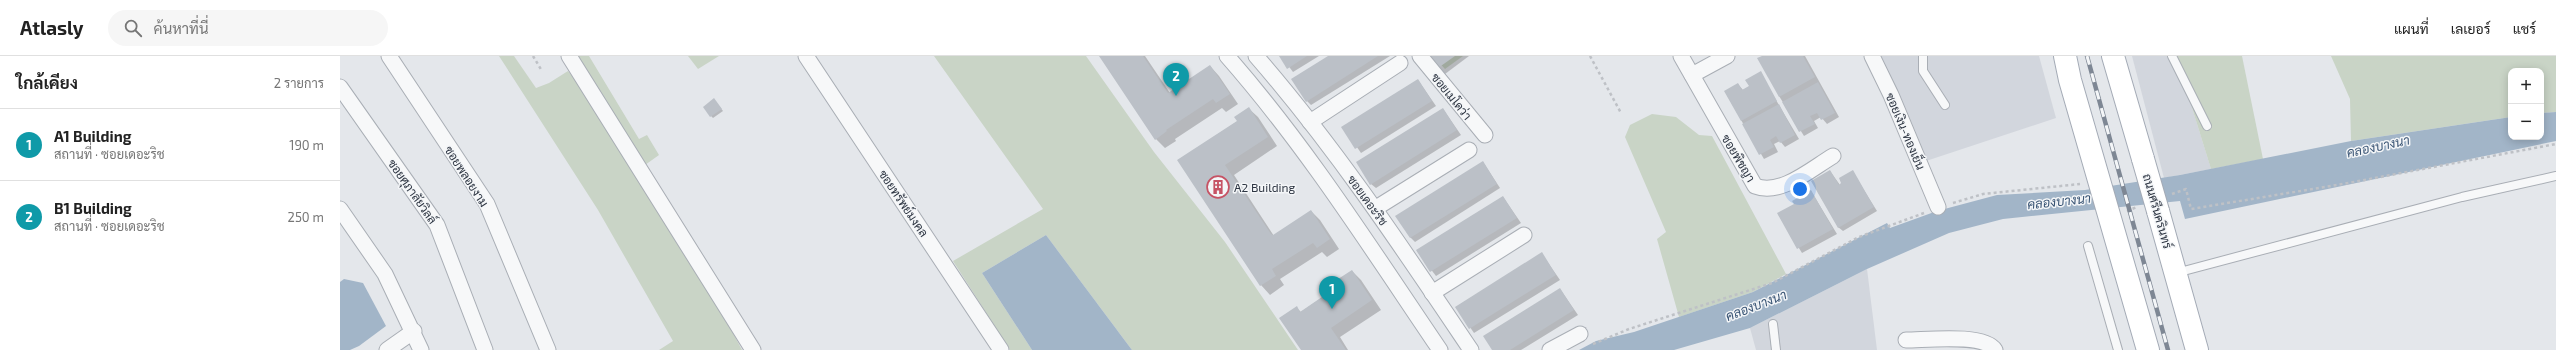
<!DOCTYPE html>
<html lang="th">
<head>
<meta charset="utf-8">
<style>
	:root { --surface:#fff; --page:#f6f6f6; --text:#222; --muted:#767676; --line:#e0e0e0; --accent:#111827 }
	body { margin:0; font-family:"Exo 2",Sarabun,sans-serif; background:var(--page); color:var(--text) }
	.controls { position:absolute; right:12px; top:12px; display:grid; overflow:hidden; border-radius:8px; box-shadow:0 2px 10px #0003 }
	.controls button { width:36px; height:36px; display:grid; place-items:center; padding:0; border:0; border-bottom:1px solid var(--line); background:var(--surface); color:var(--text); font:20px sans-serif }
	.you { position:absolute; left:1460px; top:133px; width:14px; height:14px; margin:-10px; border:3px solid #fff; border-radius:50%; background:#1a73e8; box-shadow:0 0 0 6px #1a73e833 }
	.badge { display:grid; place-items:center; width:26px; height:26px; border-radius:50%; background:var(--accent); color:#fff; font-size:13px; font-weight:700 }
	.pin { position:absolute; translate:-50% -33px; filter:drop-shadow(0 1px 2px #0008) }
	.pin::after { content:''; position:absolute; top:21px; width:14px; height:12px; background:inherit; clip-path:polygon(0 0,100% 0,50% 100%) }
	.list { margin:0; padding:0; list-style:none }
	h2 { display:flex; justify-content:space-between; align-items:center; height:52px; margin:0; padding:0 16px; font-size:17px }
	h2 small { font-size:13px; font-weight:400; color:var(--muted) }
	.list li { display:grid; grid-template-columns:26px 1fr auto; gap:12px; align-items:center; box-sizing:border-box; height:72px; padding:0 16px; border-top:1px solid var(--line) }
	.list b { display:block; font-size:15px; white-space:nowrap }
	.list p { margin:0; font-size:13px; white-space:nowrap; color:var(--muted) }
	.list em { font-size:13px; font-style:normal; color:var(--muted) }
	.icon { flex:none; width:22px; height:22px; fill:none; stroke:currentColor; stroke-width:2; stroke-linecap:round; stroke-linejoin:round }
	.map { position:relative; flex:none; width:2216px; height:294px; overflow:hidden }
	header { display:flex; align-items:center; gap:24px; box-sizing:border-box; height:56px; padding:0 20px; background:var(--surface); border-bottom:1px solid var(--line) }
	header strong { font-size:19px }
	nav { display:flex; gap:22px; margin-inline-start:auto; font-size:14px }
	.search { width:280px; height:36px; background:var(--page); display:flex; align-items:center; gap:10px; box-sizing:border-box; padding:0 14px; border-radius:22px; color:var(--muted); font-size:15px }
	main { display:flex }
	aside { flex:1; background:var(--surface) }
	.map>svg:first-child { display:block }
	.built { fill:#d2d6dd }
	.green { fill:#c9d4c6 }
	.water { fill:#a2b5c8 }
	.shadow { fill:#0003 }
	.building { fill:#bbc0c7 }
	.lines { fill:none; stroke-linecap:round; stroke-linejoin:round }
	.service-casing { stroke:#a9aeb5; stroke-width:10 }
	.minor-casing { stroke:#a9aeb5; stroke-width:17 }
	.primary-casing { stroke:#a4abb6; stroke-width:24 }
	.path { stroke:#bec1c6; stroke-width:2.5; stroke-dasharray:3 3; stroke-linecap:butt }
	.service { stroke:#f7f8f9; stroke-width:8 }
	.minor { stroke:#f7f8f9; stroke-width:15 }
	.primary { stroke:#fff; stroke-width:22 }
	.rail-casing { stroke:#7e8794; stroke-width:4.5 }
	.rail { stroke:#f4f6f8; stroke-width:3; stroke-dasharray:9; stroke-linecap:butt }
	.primary-bridge-casing { stroke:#a4abb6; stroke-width:24; stroke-linecap:butt }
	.primary-bridge { stroke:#fff; stroke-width:22 }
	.labels { text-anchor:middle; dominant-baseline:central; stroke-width:3; stroke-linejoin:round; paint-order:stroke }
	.street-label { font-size:12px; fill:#2d3542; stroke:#f4f6f8 }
	.poi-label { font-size:12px; fill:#2d3542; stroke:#f4f6f8; text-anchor:start }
	.water-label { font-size:13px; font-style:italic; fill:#395474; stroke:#f4f6f8 }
</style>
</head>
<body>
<header>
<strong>Atlasly</strong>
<div class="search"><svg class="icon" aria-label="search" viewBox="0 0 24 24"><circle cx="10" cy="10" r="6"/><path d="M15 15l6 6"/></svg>ค้นหาที่นี่</div>
<nav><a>แผนที่</a><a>เลเยอร์</a><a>แชร์</a></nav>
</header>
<main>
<aside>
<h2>ใกล้เคียง<small>2 รายการ</small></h2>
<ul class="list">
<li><span class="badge" style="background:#0f9aa8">1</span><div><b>A1 Building</b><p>สถานที่ · ซอยเดอะริช</p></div><em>190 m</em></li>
<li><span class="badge" style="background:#0f9aa8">2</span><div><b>B1 Building</b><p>สถานที่ · ซอยเดอะริช</p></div><em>250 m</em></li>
</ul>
</aside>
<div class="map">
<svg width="2216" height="294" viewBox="0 0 2216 294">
	<rect width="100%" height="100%" fill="#e4e7eb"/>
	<g class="built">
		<polygon points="1538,0 1699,0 1716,62 1586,105"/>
		<polygon points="1792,0 1836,0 1871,113 1824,122"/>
		<polygon points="1527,213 1537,294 1416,294 1410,272"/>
	</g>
	<g class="green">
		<polygon points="159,0 174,0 196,32 209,27 228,15 241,31 384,260 402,294 319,294 333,285 258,154"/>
		<polygon points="238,0 249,0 299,83 307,79 319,99 305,109"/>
		<polygon points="348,0 379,0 358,13"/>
		<polygon points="594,0 746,0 814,96 885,186 958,294 792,294 706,179 642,217 692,294 670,294 613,205 703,153"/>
		<polygon points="1093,0 1123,0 1105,13"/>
		<polygon points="1836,0 1902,0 1923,103 1871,113"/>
		<polygon points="1991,0 2216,0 2216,56 2201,57 2201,15 2171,15 2171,61 2011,85 2010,43"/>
		<polygon points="1312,58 1336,61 1359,79 1372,80 1446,218 1413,236 1339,261 1317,183 1326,176 1285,81 1290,69"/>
	</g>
	<g class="water">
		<polygon points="2216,56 2216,85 1845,163 1840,145 1663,163 1609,177 1527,213 1410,272 1334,294 1239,294 1256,285 1294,276 1413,236 1547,167 1550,172 1597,155 1657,139 1745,134 1840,119 2011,85 2171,61 2171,81 2201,81 2201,57"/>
		<polygon points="706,179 792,294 692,294 642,217"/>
		<polygon points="4,223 23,227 46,270 19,290 10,294 0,294 0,226"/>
	</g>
	<g class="shadow">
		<polygon points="760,0 805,0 830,37 870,10 879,20 898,48 886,56 882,52 835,83 836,85 825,92 816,83"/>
		<polygon points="941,0 979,0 953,16"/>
		<polygon points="990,0 1050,0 971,49 967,45"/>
		<polygon points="1090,0 1129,0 1105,18"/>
		<polygon points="1424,0 1465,0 1499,61 1487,68 1481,61 1474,65 1478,72 1464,80 1439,40"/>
		<polygon points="1420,17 1459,83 1445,91 1440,85 1434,88 1438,96 1424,103 1401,64 1398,28 1403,34 1410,30"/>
		<polygon points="1078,24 1096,50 1021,97 1003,71"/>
		<polygon points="376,46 383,55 373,62 371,60"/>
		<polygon points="908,52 918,61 937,90 894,119 934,180 971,155 980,164 999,193 987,201 982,196 940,223 944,229 930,239 921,229 839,104 898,65"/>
		<polygon points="1103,53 1121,79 1036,132 1031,128"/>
		<polygon points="1143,106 1160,132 1075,186 1070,181"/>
		<polygon points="1490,115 1500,129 1512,115 1537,155 1503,175 1498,171"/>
		<polygon points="1471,135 1497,178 1462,197 1438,158 1455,149"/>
		<polygon points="1163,141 1181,167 1096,220 1077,195"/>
		<polygon points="1202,198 1220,224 1134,277 1116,251"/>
		<polygon points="1012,215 1021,224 1041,254 1000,281 1008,294 962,294 956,251 961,256 999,230"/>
		<polygon points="1220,233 1238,259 1181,294 1153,294"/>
	</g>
	<g class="building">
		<polygon points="759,0 803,0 828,37 870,9 890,38 876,47 873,43 826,74 827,75 815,84"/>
		<polygon points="939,0 967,0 947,13"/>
		<polygon points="988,0 1038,0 966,46 951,23"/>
		<polygon points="1089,0 1115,0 1098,12"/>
		<polygon points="1422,0 1463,0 1475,21 1439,41 1417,2"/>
		<polygon points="1421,15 1437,45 1401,65 1384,35 1398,27 1402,34 1409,30 1405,24"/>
		<polygon points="1078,23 1092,45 1015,93 1001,71"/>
		<polygon points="1478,26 1495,57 1481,64 1477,57 1470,60 1475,68 1459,76 1442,46"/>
		<polygon points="374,42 382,53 370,61 363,51"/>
		<polygon points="1439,48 1455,79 1440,87 1436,80 1430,84 1434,91 1419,99 1402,68"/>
		<polygon points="909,51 928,81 885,109 931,178 933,179 971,154 990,183 977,192 973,187 932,213 936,220 920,230 837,104 897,65 894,61"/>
		<polygon points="1103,52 1117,74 1030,129 1016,106"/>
		<polygon points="1143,105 1157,128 1070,182 1055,160"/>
		<polygon points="1490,114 1499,129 1501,127 1499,122 1513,114 1534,151 1498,172 1471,125"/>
		<polygon points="1471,134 1493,173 1457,193 1437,157 1454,148 1452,145"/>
		<polygon points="1163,140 1177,162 1090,216 1076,194"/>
		<polygon points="1202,196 1216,219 1129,273 1115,251"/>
		<polygon points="1012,214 1032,244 991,272 1006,294 961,294 939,262 957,250 960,256 998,230 995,225"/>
		<polygon points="1220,232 1234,254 1170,294 1152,294 1143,280"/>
	</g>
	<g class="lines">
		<g class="service-casing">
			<g id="service">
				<polyline points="1583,0 1583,15 1605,49"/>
				<polyline points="1832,0 1867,70"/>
				<polyline points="1748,190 1778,294"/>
				<polyline points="1836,217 2122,141 2216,120"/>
				<polyline points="1433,268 1436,294"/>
			</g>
		</g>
		<g class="minor-casing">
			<g id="minor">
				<polyline points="49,0 147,148 208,294"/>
				<polyline points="229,0 413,294"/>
				<polyline points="466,0 661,294"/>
				<path d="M887,0C967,91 1032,194 1100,294"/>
				<path d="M916,0C996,92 1063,193 1131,294"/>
				<polyline points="1080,0 1145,79"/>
				<path d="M1341,0L1415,130C1441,140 1471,113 1493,100"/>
				<polyline points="1532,0 1551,39 1598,151"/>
				<polyline points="1352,19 1387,0"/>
				<polyline points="0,31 97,169 145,294"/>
				<polyline points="970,66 1060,7"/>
				<polyline points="1036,152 1129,94"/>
				<polyline points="0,153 45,218 81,294"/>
				<polyline points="1092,237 1184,179"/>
				<path d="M1566,284C1586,284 1644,277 1655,294"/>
				<polyline points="47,294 74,275"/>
				<polyline points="1210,294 1240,278"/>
			</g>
		</g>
		<g class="primary-casing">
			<g id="primary">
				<polyline points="1725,0 1730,24 1808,294"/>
				<polyline points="1773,0 1803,103"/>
				<polyline points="1818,155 1857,294"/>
			</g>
		</g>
		<g class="path">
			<polyline points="193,0 202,15"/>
			<polyline points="1250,0 1281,57"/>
			<polyline points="1832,138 1846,133 1851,153 2003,128 2216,88"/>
			<polyline points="1613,147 1643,138 1740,128"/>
			<polyline points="1787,155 1797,151"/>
			<polyline points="1253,288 1289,273 1432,227 1519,181 1584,157"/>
		</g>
		<use href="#service" class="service"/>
		<use href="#minor" class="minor"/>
		<use href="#primary" class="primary"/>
		<g class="rail-casing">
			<polyline id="rail" points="1747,0 1828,294"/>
		</g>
		<use href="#rail" class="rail"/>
		<g class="primary-bridge-casing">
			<polyline id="primary-bridge" points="1803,103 1818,155"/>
		</g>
		<use href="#primary-bridge" class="primary-bridge"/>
	</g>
	<defs>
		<g id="building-ring" transform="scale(1.15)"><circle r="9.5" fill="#f4f6f8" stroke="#c65365" stroke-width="1.5"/><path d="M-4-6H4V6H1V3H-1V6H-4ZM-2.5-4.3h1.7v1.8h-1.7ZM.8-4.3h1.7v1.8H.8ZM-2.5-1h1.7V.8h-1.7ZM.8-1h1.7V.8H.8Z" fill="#c65365"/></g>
	</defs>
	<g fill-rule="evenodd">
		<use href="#building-ring" x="878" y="131"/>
	</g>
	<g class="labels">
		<g class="street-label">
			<text transform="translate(1112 40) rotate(51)">ซอยเมโดว่า</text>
			<text transform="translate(1566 75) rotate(67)">ซอยเงิน-ทองเย็น</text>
			<text transform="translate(1399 102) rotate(59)">ซอยพิชญา</text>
			<text transform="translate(127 120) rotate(57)">ซอยพลอยงาม</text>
			<text transform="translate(73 135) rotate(55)">ซอยศุภาลัยวิลล์</text>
			<text transform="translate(1028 144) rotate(54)">ซอยเดอะริช</text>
			<text transform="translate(564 147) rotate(56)">ซอยทรัพย์มงคล</text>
			<text transform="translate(1818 155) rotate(74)">ถนนศรีนครินทร์</text>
		</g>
		<g class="poi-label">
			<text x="894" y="131">A2 Building</text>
		</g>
		<g class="water-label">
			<text transform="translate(2038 90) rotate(-12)">คลองบางนา</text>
			<text transform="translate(1719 145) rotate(-6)">คลองบางนา</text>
			<text transform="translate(1416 249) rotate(-21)">คลองบางนา</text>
		</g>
	</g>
</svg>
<div class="controls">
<button>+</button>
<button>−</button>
</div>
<div class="you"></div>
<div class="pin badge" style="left:992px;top:253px;background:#0f9aa8">1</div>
<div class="pin badge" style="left:836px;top:40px;background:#0f9aa8">2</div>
</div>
</main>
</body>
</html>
